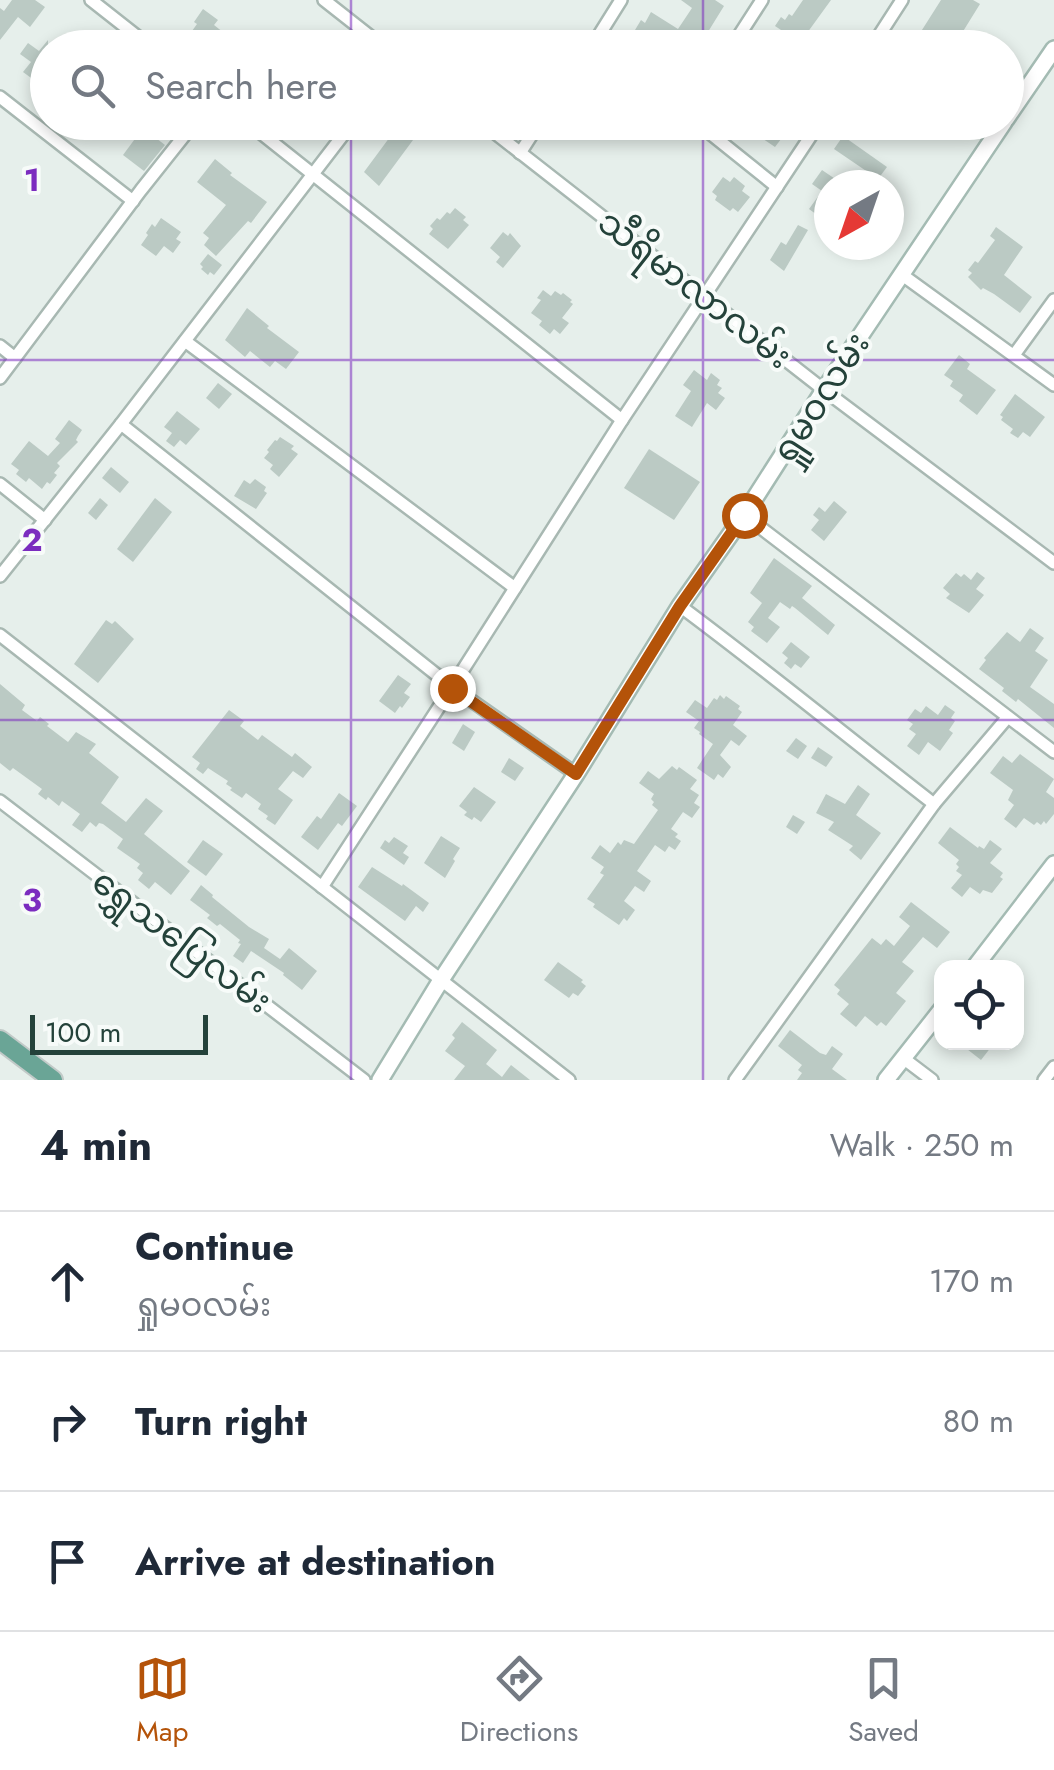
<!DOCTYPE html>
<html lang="en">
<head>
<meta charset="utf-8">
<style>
	:root { --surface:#fff; --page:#f6f6f7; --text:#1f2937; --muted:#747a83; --line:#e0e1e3; --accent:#b45309 }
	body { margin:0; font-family:Jost,"Noto Sans Myanmar",sans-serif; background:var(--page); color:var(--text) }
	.controls { position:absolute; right:30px; bottom:30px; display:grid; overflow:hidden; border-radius:20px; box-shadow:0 5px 15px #0003 }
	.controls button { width:90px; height:90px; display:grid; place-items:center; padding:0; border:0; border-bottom:2px solid var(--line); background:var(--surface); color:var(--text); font:50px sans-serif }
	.compass { position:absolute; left:814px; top:170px; width:90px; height:90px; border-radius:50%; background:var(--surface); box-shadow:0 5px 15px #0003; rotate:220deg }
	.scale { position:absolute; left:30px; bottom:25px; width:178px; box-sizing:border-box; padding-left:10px; border:5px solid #24423a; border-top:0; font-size:28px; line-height:35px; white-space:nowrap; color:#24423a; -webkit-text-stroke:8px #f7fbf9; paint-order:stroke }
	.stop { position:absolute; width:30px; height:30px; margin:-22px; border:8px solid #b45309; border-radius:50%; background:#fff }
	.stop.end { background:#b45309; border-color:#fff; box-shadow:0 2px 10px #0008 }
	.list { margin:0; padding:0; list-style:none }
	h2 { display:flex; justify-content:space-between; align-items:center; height:130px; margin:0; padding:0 40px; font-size:42px }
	h2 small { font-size:32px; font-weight:400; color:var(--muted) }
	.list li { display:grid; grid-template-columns:65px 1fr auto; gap:30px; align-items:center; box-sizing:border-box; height:140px; padding:0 40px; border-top:2px solid var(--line) }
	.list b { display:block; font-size:38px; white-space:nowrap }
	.list p { margin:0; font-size:32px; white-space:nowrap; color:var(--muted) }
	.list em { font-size:32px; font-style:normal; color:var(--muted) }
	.icon { flex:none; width:55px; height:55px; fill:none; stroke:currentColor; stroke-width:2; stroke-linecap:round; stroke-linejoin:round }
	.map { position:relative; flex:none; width:1054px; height:1080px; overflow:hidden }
	.search { position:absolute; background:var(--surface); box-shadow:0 5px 15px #0003; left:30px; right:30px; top:30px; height:110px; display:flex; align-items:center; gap:25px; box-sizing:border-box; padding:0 35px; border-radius:55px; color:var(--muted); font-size:38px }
	.sheet { height:550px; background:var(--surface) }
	nav { display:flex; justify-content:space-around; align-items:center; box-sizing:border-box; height:140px; border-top:2px solid var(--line); background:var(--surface); font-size:28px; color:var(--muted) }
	nav a { display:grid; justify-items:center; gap:5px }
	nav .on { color:var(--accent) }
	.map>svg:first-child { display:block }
	.building { fill:#bbcac4 }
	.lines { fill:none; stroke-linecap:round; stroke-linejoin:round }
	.street-casing { stroke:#a8b8b2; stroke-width:16 }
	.secondary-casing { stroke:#a4bbb3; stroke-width:20 }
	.primary-casing { stroke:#c2cac8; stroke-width:22 }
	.street { stroke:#fff; stroke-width:11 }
	.secondary { stroke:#fff; stroke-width:15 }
	.primary { stroke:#6aa596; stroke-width:18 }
	.route { stroke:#b45309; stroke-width:12 }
	.grid { fill:none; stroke:#7b2cbf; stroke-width:2.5; stroke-opacity:0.55 }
	.labels { text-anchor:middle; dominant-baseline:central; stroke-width:8; stroke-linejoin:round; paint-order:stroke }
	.street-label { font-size:35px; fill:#24423a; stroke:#f7fbf9 }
	.grid-label { font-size:32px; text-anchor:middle; font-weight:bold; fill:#7b2cbf; stroke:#f7fbf9; stroke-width:8; stroke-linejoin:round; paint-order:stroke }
</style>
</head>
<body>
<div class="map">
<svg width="1054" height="1080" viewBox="0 0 1054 1080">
	<rect width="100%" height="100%" fill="#e6efeb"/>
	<g class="building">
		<polygon points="12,0 35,0 45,7 30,27 18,17 0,40 0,8 4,11"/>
		<polygon points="681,0 715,0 724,6 698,48 666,48 660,43 657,47 645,47 635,41 637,39 632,35 641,20 645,23 651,12 678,29 692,8"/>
		<polygon points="803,0 831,0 802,40 805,42 801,48 796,48 778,34 781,30 775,26 781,17 785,20 789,14 792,16"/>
		<polygon points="941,0 973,0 980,4 962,33 984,48 926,48 915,41"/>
		<polygon points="203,9 218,20 214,25 243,48 193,48 195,44 187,38 197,24 194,22"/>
		<polygon points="48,40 48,78 42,86 23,72 31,62 20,54 28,43 39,51"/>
		<polygon points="401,122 411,129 406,135 413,140 379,186 364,172"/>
		<polygon points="745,122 794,122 775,147 754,133 756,129"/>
		<polygon points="143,128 165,145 144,171 123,155"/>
		<polygon points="843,136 887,167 878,179 834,149"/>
		<polygon points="215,159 232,173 230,175 267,202 251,223 248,221 216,256 204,245 209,238 203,233 226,205 197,182"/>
		<polygon points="822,170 844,185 829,185 829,213 824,220 809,209 822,191 812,184"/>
		<polygon points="723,177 730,182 734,177 745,186 742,191 750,197 738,212 733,208 730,211 715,200 717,196 712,192"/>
		<polygon points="455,208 466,217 463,220 469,225 448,249 429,234 433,229 430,226 437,218 440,220 447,212 450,214"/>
		<polygon points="161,218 181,232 176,239 181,242 173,253 164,246 156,256 141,245 148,235 146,233 152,224 155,227"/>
		<polygon points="798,225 808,230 784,271 770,260 781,242 786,245"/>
		<polygon points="996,227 1023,247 1004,275 1032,297 1020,313 994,294 983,288 981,290 968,277 972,273 968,270 975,261 978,263 995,240 990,236"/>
		<polygon points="503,232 508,236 510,233 521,246 503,268 496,262 500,257 490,248"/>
		<polygon points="208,254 222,265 214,275 210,272 208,275 201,269 203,267 200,264"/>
		<polygon points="543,290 551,296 555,291 561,295 563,293 572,300 570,302 573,304 562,318 569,323 560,334 554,329 550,334 539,325 542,321 531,313 541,300 537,298"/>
		<polygon points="247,308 269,326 267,328 299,352 286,369 275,361 270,367 250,351 245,357 225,340"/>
		<polygon points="959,355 970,364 967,369 996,390 977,415 959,401 963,395 950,386 953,381 944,375"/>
		<polygon points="694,370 707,380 711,373 720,380 717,385 722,388 718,393 725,398 716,410 707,403 692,427 675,416 691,391 683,385"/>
		<polygon points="218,383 232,394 219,409 206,398"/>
		<polygon points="1015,394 1045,417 1030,437 1023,432 1018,438 1010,433 1013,429 1001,420 1003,417 1000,415"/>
		<polygon points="177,411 200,429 186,445 180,440 174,447 166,441 172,433 164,427"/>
		<polygon points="69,420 82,430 78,436 76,440 78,442 57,463 60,466 54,473 57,475 50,484 47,482 42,489 29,478 26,482 16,474 19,470 11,464 29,441 48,456 60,443 55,439"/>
		<polygon points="280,437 294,446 291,449 298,454 279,477 270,469 273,465 264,458 269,452 267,450 275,440 277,441"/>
		<polygon points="649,449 700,482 674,520 624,488"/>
		<polygon points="111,467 129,482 120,493 102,478"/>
		<polygon points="255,479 266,487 264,491 267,493 256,509 234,496 244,480 250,484"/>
		<polygon points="100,498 108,505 96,520 88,513"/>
		<polygon points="155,498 172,512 133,562 117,549"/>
		<polygon points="834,501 847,512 824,541 811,530 819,520 813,515 819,507 825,512"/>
		<polygon points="774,558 812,586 802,598 835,625 828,635 795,608 792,606 790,609 780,602 768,618 780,627 767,643 751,631 754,627 748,622 762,603 750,593"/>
		<polygon points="977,572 985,578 976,589 984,595 969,613 946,598 950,594 943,588 956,573 961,577 964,574 971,580"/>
		<polygon points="106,620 112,624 115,621 134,639 98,683 74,664"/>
		<polygon points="1030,628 1044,638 1035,651 1048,660 1030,687 1054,704 1054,728 1018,699 1016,702 1002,691 1004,688 979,669 986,660 984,658 1007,632 1020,642"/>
		<polygon points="791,642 810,657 801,668 795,664 791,669 784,663 788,658 782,653"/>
		<polygon points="398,675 411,684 404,693 410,697 402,708 400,706 395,713 379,701"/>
		<polygon points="0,684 25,705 22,710 37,721 40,717 49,724 47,726 68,742 76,732 96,744 89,753 119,777 101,803 126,822 146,798 163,811 144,834 190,871 171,895 155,882 149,889 138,880 143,873 137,868 140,864 117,848 123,839 103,824 99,823 96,827 90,822 82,832 72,825 80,814 62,801 59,806 48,797 46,800 38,794 42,789 13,768 10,771 0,763"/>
		<polygon points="720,695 724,699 726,696 740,706 738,709 742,712 733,725 747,736 739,746 731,740 720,755 731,767 723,778 718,774 714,780 697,768 713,744 699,734 700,732 694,728 699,721 686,712 695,700 707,708 714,698 717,700"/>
		<polygon points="945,705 955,712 951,718 955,721 949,730 953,733 940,751 928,742 919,755 907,746 916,734 909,729 913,724 907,720 915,709 921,713 926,706 938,715"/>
		<polygon points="229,710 244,721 240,726 258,740 262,735 292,757 295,753 312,767 303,778 293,771 278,789 293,800 275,825 266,819 268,816 258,809 261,804 246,793 242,798 230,790 232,788 226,784 228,781 208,768 203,774 196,769 200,763 192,757"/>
		<polygon points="463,724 475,732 464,751 452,743"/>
		<polygon points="796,738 807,746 798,759 786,751"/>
		<polygon points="818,747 833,757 826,767 811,758"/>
		<polygon points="1020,754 1054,779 1046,792 1054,798 1054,814 1046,824 1044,821 1041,825 1037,822 1034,825 1024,818 1016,828 1004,819 1014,805 1008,800 1013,790 990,773 1003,756 1012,763"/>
		<polygon points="509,758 524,768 515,781 501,772"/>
		<polygon points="672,766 677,770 679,767 697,780 690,789 699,795 694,803 700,807 692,818 683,812 671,829 678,834 675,837 681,841 675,850 669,846 665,852 655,845 637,871 651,881 644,892 635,886 624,901 635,910 627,921 624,918 619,925 593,907 595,904 587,899 604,875 600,873 604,867 591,858 600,845 610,853 618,842 621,845 624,840 634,844 658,810 652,805 654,802 651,799 654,794 639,783 648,771 659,779"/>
		<polygon points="858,785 870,794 856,815 881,833 861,860 849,850 853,846 828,830 834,822 816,813 826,794 845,804"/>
		<polygon points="474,787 496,802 481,822 474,817 472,820 464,815 467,812 459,806"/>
		<polygon points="339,793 357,806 342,826 338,823 318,850 301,837 317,816 321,819"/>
		<polygon points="793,815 805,822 797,834 786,827"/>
		<polygon points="950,827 978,848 979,846 984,849 990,840 1002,849 990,863 1003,873 1000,877 1003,879 992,893 983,890 980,894 970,887 962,897 951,888 962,875 956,871 959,867 956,864 959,860 938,843"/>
		<polygon points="441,836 460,848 453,859 455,861 445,878 424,863"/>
		<polygon points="394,837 408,846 403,853 409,857 404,865 380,848 385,840 389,843"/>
		<polygon points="203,840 223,854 206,876 187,862"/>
		<polygon points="372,867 402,886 403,884 429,903 423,912 416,906 405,921 358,887"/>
		<polygon points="201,885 213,895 212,897 249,927 269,939 264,948 280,959 289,948 317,971 302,990 283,975 284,973 251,951 243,963 233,956 241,944 238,943 240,940 220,924 217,926 207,918 210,915 190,900"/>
		<polygon points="911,902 950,932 937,948 923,937 902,962 914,971 896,993 906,1001 886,1026 881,1022 877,1026 865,1016 856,1027 840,1014 849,1004 837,994 840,990 834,985 872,938 881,945 886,939 894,946 910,926 899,917"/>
		<polygon points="558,962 583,980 581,982 586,986 578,996 573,993 569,998 544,980"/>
		<polygon points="462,1022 497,1050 486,1064 502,1077 511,1065 530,1080 454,1080 465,1066 445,1051 455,1038 452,1035"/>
		<polygon points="790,1030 820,1053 826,1055 832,1046 843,1054 832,1069 847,1080 797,1080 802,1073 798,1070 802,1065 778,1046"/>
		<polygon points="958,1042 995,1042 981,1060"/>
	</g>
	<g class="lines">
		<g class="street-casing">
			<g id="street">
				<polyline points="91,0 152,48"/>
				<polyline points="324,0 385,48"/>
				<polyline points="591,48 621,0"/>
				<polyline points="731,48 762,0"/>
				<polyline points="871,48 902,0"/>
				<polyline points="0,97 133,201"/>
				<polyline points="247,122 622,420"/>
				<polyline points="481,122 824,390 1054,563"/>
				<polyline points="696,122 777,187"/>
				<polyline points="520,153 540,122"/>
				<polyline points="901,274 1054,385"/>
				<polyline points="185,341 515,588"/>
				<polyline points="0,346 15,358"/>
				<polyline points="1014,355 1054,300"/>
				<polyline points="0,378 141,190 195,122"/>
				<polyline points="121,424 452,687 576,774"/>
				<polyline points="0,484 45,520"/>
				<polyline points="744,515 1054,752"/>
				<polyline points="0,576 121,424 353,122"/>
				<path d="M680,606C766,670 849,738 934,804L1007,718"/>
				<polyline points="0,635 569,1080"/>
				<polyline points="0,801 364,1080"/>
				<polyline points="322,887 452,687 622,420 820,122"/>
				<polyline points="903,1058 932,1080"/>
				<polyline points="735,1080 934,804"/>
				<polyline points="1044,1080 1054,1067"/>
			</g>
		</g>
		<g class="secondary-casing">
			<g id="secondary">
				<polyline points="1006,119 1054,49"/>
				<polyline points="974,968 1054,864"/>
				<polyline points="380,1080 441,980 576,774 680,606 744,515 824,390 1004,122"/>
				<polyline points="886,1080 942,1009"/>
			</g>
		</g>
		<g class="primary-casing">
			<polyline id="primary" points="0,1040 53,1080"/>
		</g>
		<use href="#street" class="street"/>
		<use href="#secondary" class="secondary"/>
		<use href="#primary" class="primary"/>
	</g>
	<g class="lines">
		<polyline class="route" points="452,688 576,774 680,606 744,515"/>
	</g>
	<path class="grid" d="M351,0V48M703,0V48M351,122V1080M703,122V1080M0,360H1054M0,720H1054"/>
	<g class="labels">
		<g class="street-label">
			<text transform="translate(695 289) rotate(38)">သီရိမာလာလမ်း</text>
			<text transform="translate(820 398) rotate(-57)">ရှုမဝလမ်း</text>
			<text transform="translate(182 941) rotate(37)">ရွှေသပြေလမ်း</text>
		</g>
	</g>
	<g class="grid-label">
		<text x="32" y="191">1</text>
		<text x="32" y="551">2</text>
		<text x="32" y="911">3</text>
	</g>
</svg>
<div class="controls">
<button><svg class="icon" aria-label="locate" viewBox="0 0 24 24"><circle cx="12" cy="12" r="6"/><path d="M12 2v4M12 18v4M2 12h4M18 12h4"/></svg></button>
</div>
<svg class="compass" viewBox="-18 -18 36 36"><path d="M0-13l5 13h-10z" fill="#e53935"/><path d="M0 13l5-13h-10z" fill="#747a83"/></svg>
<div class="scale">100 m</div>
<div class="stop" style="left:744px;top:515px"></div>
<div class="stop end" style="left:452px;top:688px"></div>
<div class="search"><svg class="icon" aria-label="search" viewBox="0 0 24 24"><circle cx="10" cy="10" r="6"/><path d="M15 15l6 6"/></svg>Search here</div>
</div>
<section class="sheet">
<h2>4 min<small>Walk · 250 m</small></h2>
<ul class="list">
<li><svg class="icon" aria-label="ahead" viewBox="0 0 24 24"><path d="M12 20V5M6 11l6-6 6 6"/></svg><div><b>Continue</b><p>ရှုမဝလမ်း</p></div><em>170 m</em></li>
<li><svg class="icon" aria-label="right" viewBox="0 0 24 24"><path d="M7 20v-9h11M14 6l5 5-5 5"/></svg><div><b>Turn right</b></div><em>80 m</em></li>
<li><svg class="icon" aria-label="arrive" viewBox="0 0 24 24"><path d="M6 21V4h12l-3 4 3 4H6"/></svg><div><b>Arrive at destination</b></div></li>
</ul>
</section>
<nav>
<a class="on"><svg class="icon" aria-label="map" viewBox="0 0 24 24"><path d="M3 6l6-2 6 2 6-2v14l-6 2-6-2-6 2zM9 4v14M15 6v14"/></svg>Map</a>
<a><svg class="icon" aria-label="directions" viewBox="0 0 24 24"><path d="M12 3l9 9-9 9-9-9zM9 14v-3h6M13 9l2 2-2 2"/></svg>Directions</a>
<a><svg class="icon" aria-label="saved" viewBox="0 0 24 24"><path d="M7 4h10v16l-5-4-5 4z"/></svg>Saved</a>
</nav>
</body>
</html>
